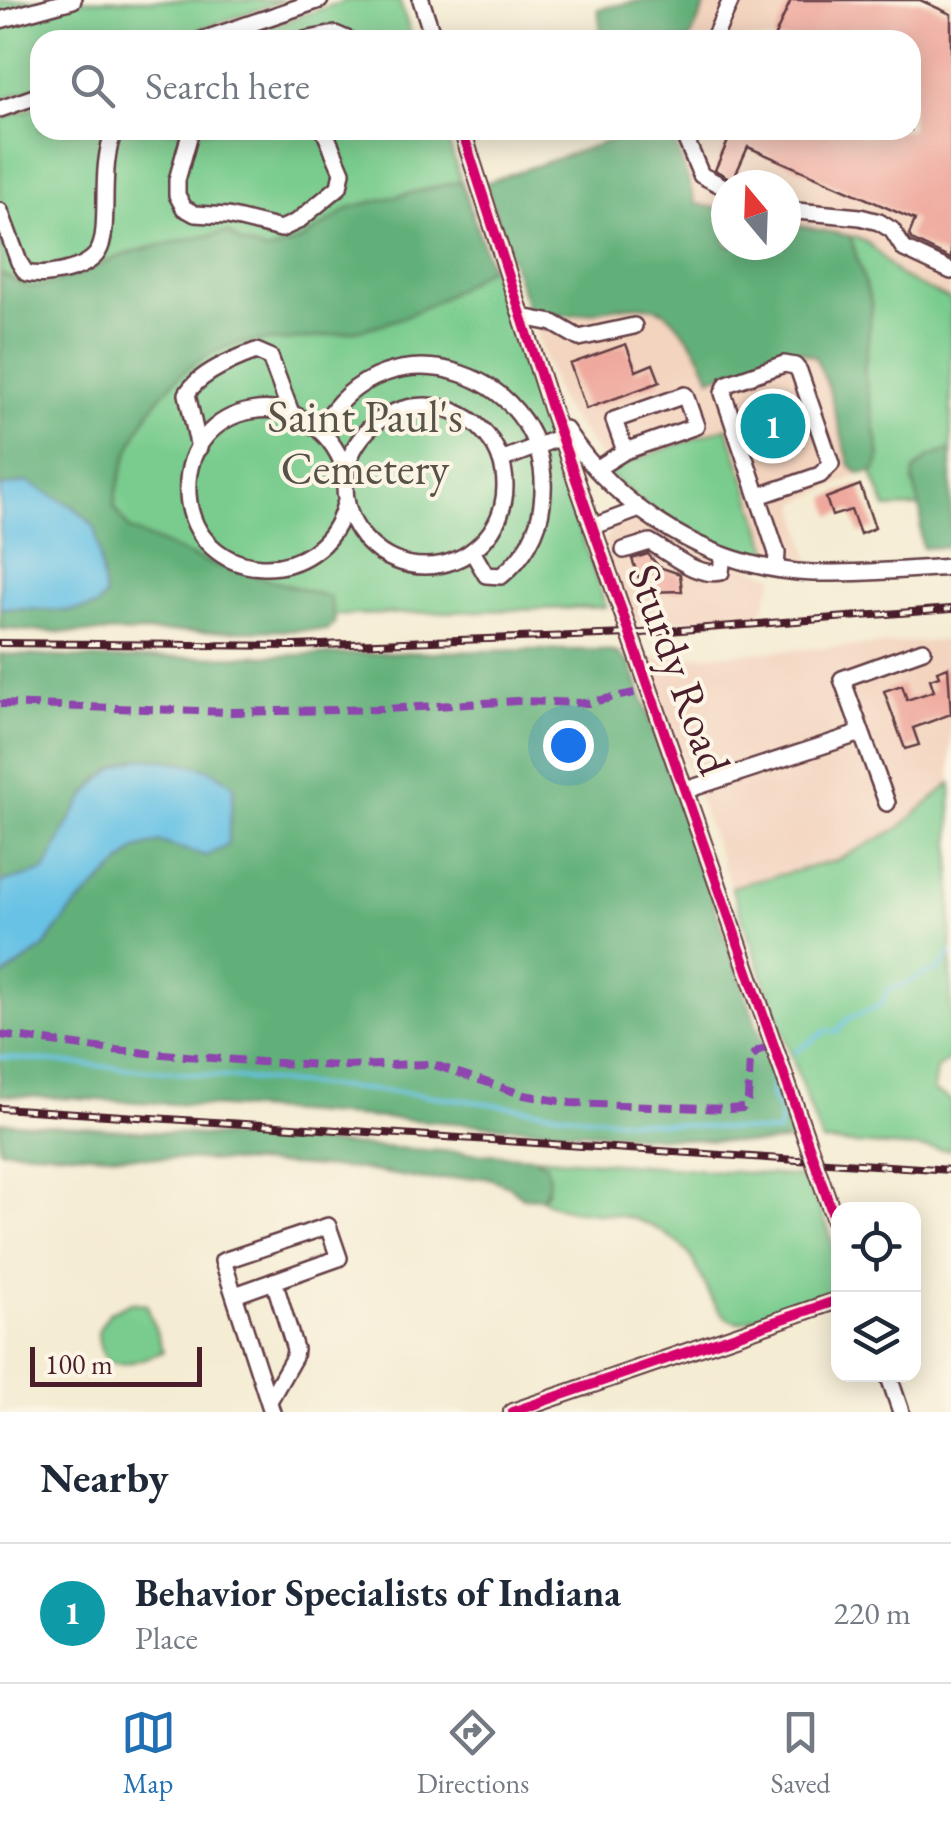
<!DOCTYPE html>
<html lang="en">
<head>
<meta charset="utf-8">
<style>
	:root { --surface:#fff; --page:#f6f6f7; --text:#1f2937; --muted:#747a83; --line:#e0e1e3; --accent:#1f6fb2 }
	body { margin:0; font-family:"EB Garamond",serif; background:var(--page); color:var(--text) }
	.controls { position:absolute; right:30px; bottom:30px; display:grid; overflow:hidden; border-radius:20px; box-shadow:0 5px 25px #0003 }
	.controls button { width:90px; height:90px; display:grid; place-items:center; padding:0; border:0; border-bottom:2px solid var(--line); background:var(--surface); color:var(--text); font:50px sans-serif }
	.compass { position:absolute; left:711px; top:170px; width:90px; height:90px; border-radius:50%; background:var(--surface); box-shadow:0 5px 25px #0003; rotate:341deg }
	.scale { position:absolute; left:30px; bottom:25px; width:172px; box-sizing:border-box; padding-left:10px; border:5px solid #4a1f2b; border-top:0; font-size:28px; line-height:35px; white-space:nowrap; color:#4a1f2b; -webkit-text-stroke:8px #fcf5e5; paint-order:stroke }
	.you { position:absolute; left:568px; top:745px; width:35px; height:35px; margin:-25px; border:8px solid #fff; border-radius:50%; background:#1a73e8; box-shadow:0 0 0 15px #1a73e833 }
	.badge { display:grid; place-items:center; width:65px; height:65px; border-radius:50%; background:var(--accent); color:#fff; font-size:32px; font-weight:700 }
	.pin { position:absolute; translate:-50% -50%; border:5px solid #fff; box-shadow:0 2px 10px #0006 }
	.list { margin:0; padding:0; list-style:none }
	h2 { display:flex; justify-content:space-between; align-items:center; height:130px; margin:0; padding:0 40px; font-size:42px }
	h2 small { font-size:32px; font-weight:400; color:var(--muted) }
	.list li { display:grid; grid-template-columns:65px 1fr auto; gap:30px; align-items:center; box-sizing:border-box; height:140px; padding:0 40px; border-top:2px solid var(--line) }
	.list b { display:block; font-size:38px; white-space:nowrap }
	.list p { margin:0; font-size:32px; white-space:nowrap; color:var(--muted) }
	.list em { font-size:32px; font-style:normal; color:var(--muted) }
	.icon { flex:none; width:55px; height:55px; fill:none; stroke:currentColor; stroke-width:2; stroke-linecap:round; stroke-linejoin:round }
	.map { position:relative; flex:none; width:951px; height:1412px; overflow:hidden }
	.search { position:absolute; background:var(--surface); box-shadow:0 5px 25px #0003; left:30px; right:30px; top:30px; height:110px; display:flex; align-items:center; gap:25px; box-sizing:border-box; padding:0 35px; border-radius:30px; color:var(--muted); font-size:38px }
	.sheet { height:270px; background:var(--surface) }
	nav { display:flex; justify-content:space-around; align-items:center; box-sizing:border-box; height:140px; border-top:2px solid var(--line); background:var(--surface); font-size:28px; color:var(--muted) }
	nav a { display:grid; justify-items:center; gap:5px }
	nav .on { color:var(--accent) }
	.map>svg:first-child { display:block }
	.built { fill:#f3d4bf }
	.green { fill:#79cc8e; stroke:#62765c; stroke-width:2.5 }
	.forest { fill:#62b079; stroke:#566852; stroke-width:2.5 }
	.water { fill:#68c2e5; stroke:#597088; stroke-width:2.5 }
	.lines { fill:none; stroke-linecap:round; stroke-linejoin:round }
	.stream { stroke:#68c2e5; stroke-width:4 }
	.building { fill:#efa89d }
	.minor-casing { stroke:#643e44; stroke-width:20 }
	.minor { stroke:#fff; stroke-width:15 }
	.rail-casing { stroke:#4a1f2b; stroke-width:8 }
	.rail { stroke:#fcf5e5; stroke-width:4; stroke-dasharray:11; stroke-linecap:butt }
	.quiet { stroke:#8e44ad; stroke-width:8; stroke-dasharray:15 8; stroke-linecap:butt }
	.cycleway-casing { stroke:#fcf5e5; stroke-width:16 }
	.cycleway { stroke:#d6006c; stroke-width:10 }
	.labels { text-anchor:middle; dominant-baseline:central; stroke-width:8; stroke-linejoin:round; paint-order:stroke }
	.park-label { font-size:45px; fill:#585349; stroke:#fcf5e5 }
	.street-label { font-size:45px; fill:#4a1f2b; stroke:#fcf5e5 }
</style>
</head>
<body>
<div class="map">
<svg width="951" height="1412" viewBox="0 0 951 1412">
	<rect width="100%" height="100%" fill="#fcf5e5"/>
	<filter id="ink" filterUnits="userSpaceOnUse"><feTurbulence type="fractalNoise" baseFrequency=".01" numOctaves="2"/><feDisplacementMap in="SourceGraphic" scale="20" xChannelSelector="R" yChannelSelector="G"/><feConvolveMatrix kernelMatrix="1 2 1 2 8 2 1 2 1" color-interpolation-filters="sRGB"/></filter>
	<filter id="wash" filterUnits="userSpaceOnUse"><feTurbulence type="fractalNoise" baseFrequency=".0048" numOctaves="4" result="noise"/><feDisplacementMap in="SourceGraphic" scale="40" xChannelSelector="R" yChannelSelector="G"/><feGaussianBlur stdDeviation="2.25" result="paint"/><feColorMatrix in="noise" values="0 0 0 0 0 0 0 0 0 0 0 0 0 0 0 0 0 1.4 0 .05"/><feComposite in="paint" operator="in"/></filter>
	<g filter="url(#wash)">
		<rect width="100%" height="100%" fill="#f4ecd3"/>
		<g class="built">
			<polygon points="705,0 951,0 951,300 895,271 877,248 864,239 786,223 786,185 726,185 726,210 697,204 671,130 911,130 911,40 690,40"/>
			<polygon points="639,306 665,313 686,334 705,362 710,378 801,351 815,357 828,386 850,465 860,474 796,503 811,565 749,554 623,485 560,404 527,307 545,317 570,318"/>
			<polygon points="639,520 685,546 775,576 760,617 632,622 604,543 612,526"/>
			<polygon points="951,640 951,783 899,828 835,861 731,887 647,659"/>
		</g>
		<g class="green">
			<polygon points="0,0 285,0 170,40 40,40 40,86 0,100"/>
			<polygon points="347,0 399,0 413,40 230,40"/>
			<polygon points="40,105 40,130 444,130 606,607 159,621 0,495 0,119"/>
			<path d="M850,236C874,241 878,255 894,270C908,283 933,291 951,300V450L929,457L913,482L921,507L886,508L871,471L875,470L880,455L864,372L872,305Z"/>
			<path d="M727,427L769,550L763,558C702,549 657,516 611,477L608,469Z"/>
			<polygon points="951,783 951,1058 936,1070 933,1091 951,1100 951,1150 822,1142 731,887 835,861 899,828"/>
			<path d="M533,1157L803,1177C825,1210 838,1250 838,1290L742,1322C707,1322 706,1263 678,1243C665,1233 647,1222 630,1218C600,1209 567,1217 541,1198L548,1191L546,1164Z"/>
			<path d="M131,1302L147,1305L163,1352C132,1362 99,1380 98,1331L110,1312Z"/>
		</g>
		<g class="forest">
			<polygon points="644,0 705,0 706,3 690,40 602,40 598,9"/>
			<path d="M614,130H671L696,204L726,210V245H786V223L850,236L872,305L864,372L880,456L875,471L860,474L850,465L828,386L815,357L801,351L710,378C704,360 695,344 682,330C678,325 672,317 666,313C627,289 575,333 527,307L485,183L614,139Z"/>
			<path d="M461,181L490,267C458,289 427,310 389,322C359,332 323,337 291,340C273,341 255,340 237,344C167,362 123,440 114,507L130,530L205,562L330,597L335,622L328,630L76,633L0,629V608L68,611L96,607L105,597L94,527L74,507L28,483L0,487V274C11,276 19,285 29,287C54,290 101,262 127,254C160,244 194,238 228,232L241,243L267,252L302,240L351,207Z"/>
			<path d="M951,450V547L923,548C918,535 922,526 921,513C919,498 912,488 914,471L929,457Z"/>
			<polygon points="532,650 603,650 618,653 631,665 777,1084 793,1135 789,1141 760,1144 195,1105 0,1095 0,979 42,949 72,910 136,849 160,842 206,856 100,777 77,808 45,872 0,883 0,654 103,659"/>
			<path d="M0,1122L533,1157L546,1164C550,1178 551,1187 541,1198L523,1197L509,1186L486,1177L425,1180L360,1169L0,1149Z"/>
		</g>
		<g class="water">
			<polygon points="28,482 74,507 95,527 105,597 96,607 68,611 0,608 0,487"/>
			<path d="M142,758C170,760 216,764 234,787L227,846L206,856L160,842L136,849L72,910L42,949L0,979V883L45,871C68,826 87,769 142,758Z"/>
		</g>
		<g class="lines">
			<g class="stream">
				<path d="M794,1053L826,1031L837,1032L846,1020L882,1004L888,989C911,987 916,973 938,971L951,953"/>
				<polyline points="0,1057 417,1094 589,1117 778,1133 781,1114 771,1096 772,1066"/>
			</g>
		</g>
		<g id="blocks">
			<g class="building">
				<polygon points="791,0 920,0 951,14 951,259 912,240 909,235 915,220 748,147 733,180 715,170 733,130 911,130 911,40 773,40"/>
				<polygon points="626,344 636,371 653,364 660,382 586,409 570,364"/>
				<polygon points="785,398 802,446 776,455 773,444 761,448 752,422 763,419 759,407"/>
				<polygon points="860,485 875,528 860,534 851,510 832,516 826,498"/>
				<polygon points="648,554 659,567 680,574 682,591 644,592 632,559"/>
				<polygon points="948,667 951,714 913,728 919,745 905,749 884,691 902,685 907,700 934,691 930,679 939,676 937,671"/>
			</g>
		</g>
	</g>
	<g filter="url(#ink)">
		<use href="#blocks" fill-opacity="0" stroke="#643e44" stroke-width="2.5"/>
		<g class="lines">
			<g class="minor-casing">
				<g id="minor">
					<polyline points="421,0 434,40"/>
					<polyline points="0,20 73,0"/>
					<polyline points="202,40 320,0"/>
					<polyline points="304,40 335,34 349,40"/>
					<polyline points="713,40 731,0"/>
					<polyline points="0,109 40,95"/>
					<polyline points="191,130 177,180 177,195 184,208 195,214 228,216 281,229 298,221 339,187 342,172 324,130"/>
					<polyline points="462,130 551,408 838,1229"/>
					<polyline points="682,130 701,175 726,188"/>
					<polyline points="786,210 860,217 879,222 892,230 904,249 951,271"/>
					<path d="M0,211L19,262L26,273C40,276 51,274 65,271C77,268 91,263 98,252C112,230 97,167 115,130"/>
					<polyline points="522,317 553,323 579,338 634,326"/>
					<circle cx="425" cy="486" r="80"/>
					<path d="M321,429C384,313 559,373 542,504C539,532 523,559 501,576L486,575L472,551"/>
					<path d="M565,429C620,512 713,569 813,573C859,574 905,570 951,567"/>
					<path d="M199,448L187,394C199,373 234,359 256,351L270,357L291,413"/>
					<polyline points="501,460 561,437"/>
					<polyline points="596,469 625,451 696,426 685,395 614,420 625,451"/>
					<polyline points="759,496 820,475 831,464 799,371 795,366 784,364 727,384 723,393 777,553 776,568"/>
					<path d="M345,504C323,593 194,586 188,494C182,399 312,375 345,470"/>
					<polyline points="592,527 640,509"/>
					<path d="M624,550L650,542C671,554 696,577 721,572L723,555"/>
					<polyline points="686,790 861,733"/>
					<polyline points="887,803 842,679 923,650"/>
					<polyline points="235,1295 339,1258 328,1226 223,1261 272,1412"/>
					<polyline points="888,1374 901,1412"/>
					<polyline points="269,1401 294,1357 295,1349 274,1281"/>
					<polyline points="512,1412 838,1300"/>
				</g>
			</g>
			<use href="#minor" class="minor"/>
			<g class="rail-casing">
				<g id="rail">
					<polyline points="0,643 294,646 629,634 951,609"/>
					<polyline points="0,1108 951,1170"/>
				</g>
			</g>
			<use href="#rail" class="rail"/>
			<g class="quiet">
				<polyline points="0,704 230,712 386,709 517,701 587,703 648,690"/>
				<polyline points="0,1035 113,1050 261,1062 340,1066 432,1064 524,1095 571,1103 728,1109 743,1108 748,1100 750,1058 759,1050 776,1045"/>
			</g>
			<g class="cycleway-casing">
				<g id="cycleway">
					<polyline points="462,130 551,408 838,1229"/>
					<polyline points="512,1412 838,1300"/>
				</g>
			</g>
			<use href="#cycleway" class="cycleway"/>
		</g>
	</g>
	<g class="labels">
		<g class="park-label">
			<text x="365" y="416">Saint Paul's<tspan x="365" dy="52">Cemetery</tspan></text>
		</g>
		<g class="street-label">
			<text transform="translate(680 669) rotate(70)">Sturdy Road</text>
		</g>
	</g>
</svg>
<div class="controls">
<button><svg class="icon" aria-label="locate" viewBox="0 0 24 24"><circle cx="12" cy="12" r="6"/><path d="M12 2v4M12 18v4M2 12h4M18 12h4"/></svg></button>
<button><svg class="icon" aria-label="layers" viewBox="0 0 24 24"><path d="M12 4l9 5-9 5-9-5zM3 14l9 5 9-5"/></svg></button>
</div>
<svg class="compass" viewBox="-18 -18 36 36"><path d="M0-13l5 13h-10z" fill="#e53935"/><path d="M0 13l5-13h-10z" fill="#747a83"/></svg>
<div class="scale">100 m</div>
<div class="you"></div>
<div class="pin badge" style="left:773px;top:426px;background:#0f9aa8">1</div>
<div class="search"><svg class="icon" aria-label="search" viewBox="0 0 24 24"><circle cx="10" cy="10" r="6"/><path d="M15 15l6 6"/></svg>Search here</div>
</div>
<section class="sheet">
<h2>Nearby<small></small></h2>
<ul class="list">
<li><span class="badge" style="background:#0f9aa8">1</span><div><b>Behavior Specialists of Indiana</b><p>Place</p></div><em>220 m</em></li>
</ul>
</section>
<nav>
<a class="on"><svg class="icon" aria-label="map" viewBox="0 0 24 24"><path d="M3 6l6-2 6 2 6-2v14l-6 2-6-2-6 2zM9 4v14M15 6v14"/></svg>Map</a>
<a><svg class="icon" aria-label="directions" viewBox="0 0 24 24"><path d="M12 3l9 9-9 9-9-9zM9 14v-3h6M13 9l2 2-2 2"/></svg>Directions</a>
<a><svg class="icon" aria-label="saved" viewBox="0 0 24 24"><path d="M7 4h10v16l-5-4-5 4z"/></svg>Saved</a>
</nav>
</body>
</html>
